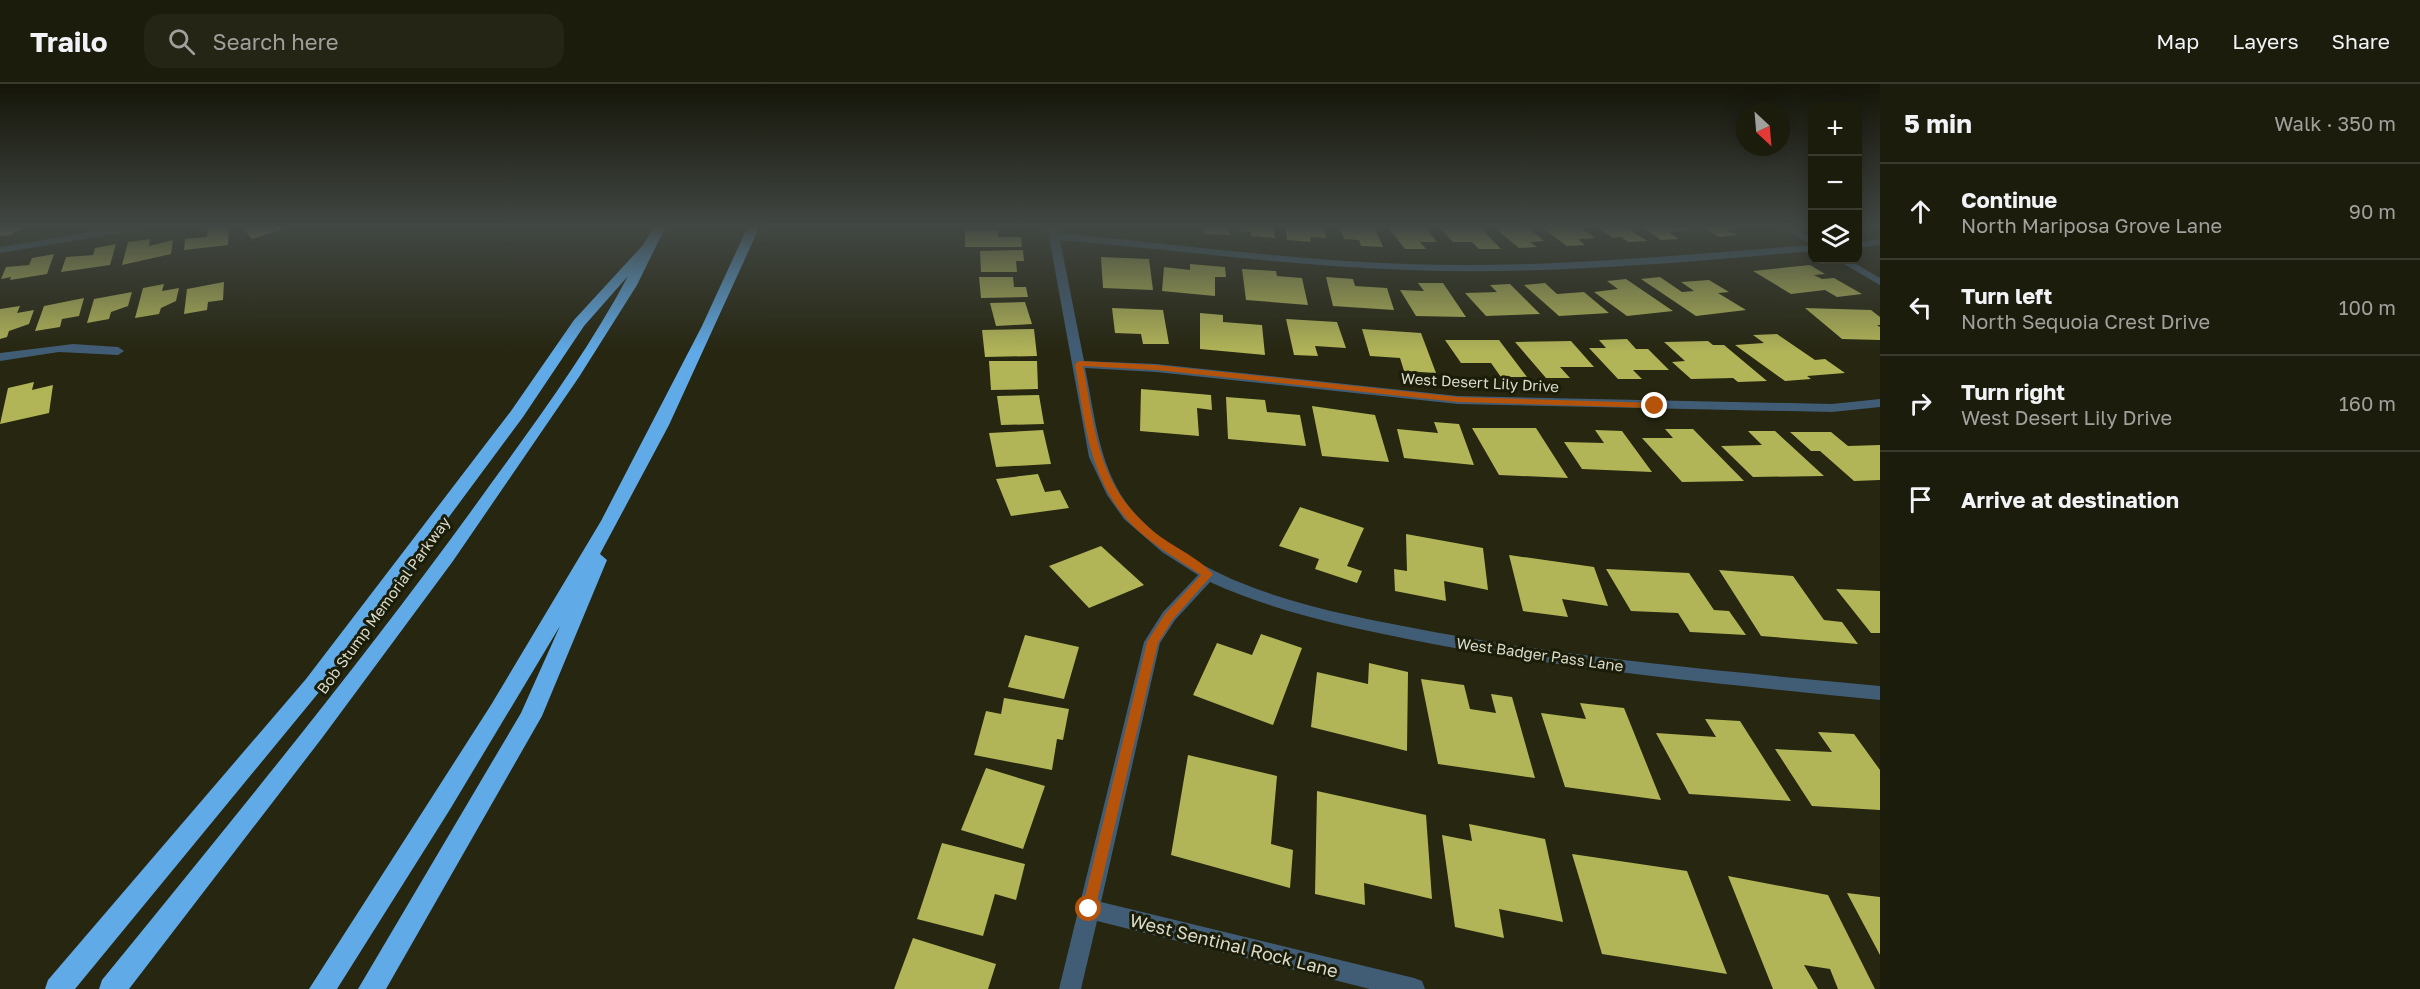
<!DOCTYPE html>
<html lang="en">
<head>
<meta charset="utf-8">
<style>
	:root { --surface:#1c1c0d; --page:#252516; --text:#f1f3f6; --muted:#a0a19d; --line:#3a3a2e }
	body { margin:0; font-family:"Golos Text",sans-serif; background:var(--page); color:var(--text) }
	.controls { position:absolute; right:18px; top:18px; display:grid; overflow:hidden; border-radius:12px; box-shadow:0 3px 15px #0003 }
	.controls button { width:54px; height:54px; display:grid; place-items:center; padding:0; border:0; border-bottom:2px solid var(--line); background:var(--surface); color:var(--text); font:30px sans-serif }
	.compass { position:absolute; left:1736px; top:18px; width:54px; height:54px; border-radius:50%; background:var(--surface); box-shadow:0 3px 15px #0003; rotate:154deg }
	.stop { position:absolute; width:18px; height:18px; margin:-14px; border:4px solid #b45309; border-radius:50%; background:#fff }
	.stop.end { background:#b45309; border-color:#fff; box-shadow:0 2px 6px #0008 }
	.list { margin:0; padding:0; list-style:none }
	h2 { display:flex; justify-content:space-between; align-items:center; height:78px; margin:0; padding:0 24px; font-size:26px }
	h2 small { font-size:20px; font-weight:400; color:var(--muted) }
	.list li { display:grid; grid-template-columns:39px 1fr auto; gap:18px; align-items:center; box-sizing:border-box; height:96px; padding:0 24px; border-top:2px solid var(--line) }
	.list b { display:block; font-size:22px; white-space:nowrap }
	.list p { margin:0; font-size:20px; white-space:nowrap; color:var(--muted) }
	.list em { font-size:20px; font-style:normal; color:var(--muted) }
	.icon { flex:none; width:33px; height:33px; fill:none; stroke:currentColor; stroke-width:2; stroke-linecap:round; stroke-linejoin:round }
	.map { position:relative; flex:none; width:1880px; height:905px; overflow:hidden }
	header { display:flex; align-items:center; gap:36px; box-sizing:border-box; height:84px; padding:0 30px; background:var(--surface); border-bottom:2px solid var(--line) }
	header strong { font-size:28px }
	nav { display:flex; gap:33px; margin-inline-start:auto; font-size:21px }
	.search { width:420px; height:54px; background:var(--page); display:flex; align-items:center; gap:15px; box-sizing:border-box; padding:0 21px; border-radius:18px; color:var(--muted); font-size:22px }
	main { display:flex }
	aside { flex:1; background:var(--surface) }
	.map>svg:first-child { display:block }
	.building { fill:#b2b557 }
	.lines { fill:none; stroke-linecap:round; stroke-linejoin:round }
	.street { fill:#415d76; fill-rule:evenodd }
	.highway { fill:#60aae8; fill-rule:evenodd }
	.route { fill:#b45309 }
	.labels { text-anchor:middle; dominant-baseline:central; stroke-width:6; stroke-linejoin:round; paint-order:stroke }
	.street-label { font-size:15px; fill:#d9dbcd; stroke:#1c1d08 }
	.near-street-label { font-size:18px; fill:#d9dbcd; stroke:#1c1d08 }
</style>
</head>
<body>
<header>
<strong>Trailo</strong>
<div class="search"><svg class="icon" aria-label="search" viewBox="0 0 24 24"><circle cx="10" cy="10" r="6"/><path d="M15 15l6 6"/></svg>Search here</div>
<nav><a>Map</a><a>Layers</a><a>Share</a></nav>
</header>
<main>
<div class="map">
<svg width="1880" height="905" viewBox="0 0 1880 905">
	<rect width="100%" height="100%" fill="#262611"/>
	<g class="building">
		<polygon points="0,142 23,142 22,146 14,147 12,151 0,152"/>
		<polygon points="229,142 228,161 184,166 185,155 207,153 208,144"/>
		<polygon points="252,142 290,142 290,143 252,155 243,144"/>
		<polygon points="1204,142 1228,142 1230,151 1205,150"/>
		<polygon points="1240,142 1273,142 1275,154 1251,152 1251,148 1239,147"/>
		<polygon points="1285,142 1324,142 1326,154 1310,153 1311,158 1287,156"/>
		<polygon points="1339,142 1374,142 1383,163 1361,162 1359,156 1344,155"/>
		<polygon points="1387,142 1424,142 1437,158 1420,158 1426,165 1405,165"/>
		<polygon points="1438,142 1479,142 1501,165 1479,165 1472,158 1453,158"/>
		<polygon points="1492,142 1526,142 1544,157 1530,158 1537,163 1519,164"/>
		<polygon points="1539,142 1578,142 1595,154 1578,155 1585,161 1567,162"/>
		<polygon points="1595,142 1625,142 1647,157 1629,158 1621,153 1613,154"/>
		<polygon points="1641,142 1687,142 1694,146 1669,148 1679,155 1661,156"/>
		<polygon points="1700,142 1739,142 1743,144 1727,146 1738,151 1719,153"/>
		<polygon points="965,146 998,146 998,153 1021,153 1022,163 965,163"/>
		<polygon points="150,155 149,162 173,156 171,170 122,181 128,158"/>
		<polygon points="116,160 110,181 61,188 66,173 93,171 95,164"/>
		<polygon points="1023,166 1024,177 1016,177 1017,188 981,188 980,167"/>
		<polygon points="54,170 47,190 10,196 11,193 1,195 6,183 29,181 32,174"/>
		<polygon points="1101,173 1149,175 1153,206 1103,204"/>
		<polygon points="1190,180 1225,183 1226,193 1215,193 1215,212 1162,207 1164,183 1190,186"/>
		<polygon points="1810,181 1825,190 1814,191 1822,195 1834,194 1862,210 1837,213 1825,206 1791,210 1753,187"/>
		<polygon points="1242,185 1276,187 1277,192 1302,194 1308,221 1246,216"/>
		<polygon points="979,193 1013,193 1014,203 1026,203 1028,213 981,214"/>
		<polygon points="1326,193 1353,195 1355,202 1387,204 1394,226 1333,222"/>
		<polygon points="1660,193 1682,208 1694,207 1681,198 1709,196 1729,208 1718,209 1746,226 1696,232 1641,195"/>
		<polygon points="1626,195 1673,227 1627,232 1594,208 1618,205 1607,197"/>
		<polygon points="224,198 223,216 208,218 207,226 184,230 187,205"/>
		<polygon points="1418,199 1443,199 1466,233 1416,232 1400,206 1424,207"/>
		<polygon points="1545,199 1557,210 1584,208 1609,229 1559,232 1524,201"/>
		<polygon points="164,200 162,207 179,204 176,217 161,224 159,230 135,234 143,204"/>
		<polygon points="1510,200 1540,230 1486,232 1465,209 1497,208 1490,201"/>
		<polygon points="132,208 128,222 111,228 109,235 87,239 94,215"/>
		<polygon points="84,214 79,232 62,235 60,243 35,247 44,222"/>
		<polygon points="1025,218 1032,240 996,242 990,219"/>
		<polygon points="20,222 17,229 34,226 29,240 9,247 7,253 0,255 0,225"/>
		<polygon points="1112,224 1163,226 1169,260 1143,260 1141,250 1115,249"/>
		<polygon points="1805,224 1871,226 1880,233 1880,241 1877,241 1880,243 1880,256 1842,255"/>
		<polygon points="1200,229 1223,231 1223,238 1262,241 1265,271 1200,265"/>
		<polygon points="1286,235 1337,238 1346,264 1315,262 1318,272 1294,271"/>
		<polygon points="1034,245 1037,272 985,273 982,246"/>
		<polygon points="1362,245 1421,249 1436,289 1404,287 1400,274 1370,272"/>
		<polygon points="1777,250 1815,276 1825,275 1845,289 1807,292 1811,295 1785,297 1735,261 1764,259 1753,251"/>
		<polygon points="1627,255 1636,265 1648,265 1669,286 1633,286 1642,295 1618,295 1589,264 1606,264 1599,256"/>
		<polygon points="1445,256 1499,256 1527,293 1501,293 1491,279 1461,279"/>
		<polygon points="1571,257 1594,283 1560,283 1570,294 1546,294 1515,258"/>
		<polygon points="1708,257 1713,261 1724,261 1767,297 1738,298 1733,294 1691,295 1672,278 1685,277 1664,258"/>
		<polygon points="989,277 1037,277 1038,305 991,306"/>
		<polygon points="34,298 32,306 53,301 49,329 0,340 8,304"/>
		<polygon points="1141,305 1211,311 1212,326 1197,324 1199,352 1140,347"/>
		<polygon points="1039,311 1044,340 1001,341 997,312"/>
		<polygon points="1226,313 1265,316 1267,328 1300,331 1306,362 1228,355"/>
		<polygon points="1312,322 1375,331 1389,378 1322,372"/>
		<polygon points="1434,338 1459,340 1474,381 1404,374 1397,345 1438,349"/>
		<polygon points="1472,344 1536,344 1568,394 1499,391"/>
		<polygon points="1665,345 1693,345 1744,397 1682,398 1642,354 1673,354"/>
		<polygon points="1043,346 1051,380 996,383 989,349"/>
		<polygon points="1595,346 1622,347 1652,388 1582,385 1564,358 1604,359"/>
		<polygon points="1748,347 1775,347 1824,392 1753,393 1721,362 1762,361"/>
		<polygon points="1790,348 1831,348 1848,362 1880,361 1880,396 1854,397 1820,367 1811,367"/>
		<polygon points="1038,390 1045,408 1060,406 1069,424 1011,432 996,395"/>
		<polygon points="1300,423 1364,444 1347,482 1362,487 1357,499 1315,485 1319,475 1279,462"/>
		<polygon points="1406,450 1483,464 1488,506 1444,497 1446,517 1395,507 1394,485 1407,487"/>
		<polygon points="1101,462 1144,501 1089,524 1049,482"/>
		<polygon points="1509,471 1594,483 1608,522 1562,515 1568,533 1523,527"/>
		<polygon points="1606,485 1689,489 1714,526 1729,527 1746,551 1690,548 1678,529 1631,527"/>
		<polygon points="1719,486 1793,492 1824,536 1842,538 1858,560 1761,552"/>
		<polygon points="1836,505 1880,507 1880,549 1871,549"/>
		<polygon points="1261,550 1302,564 1273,641 1193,611 1217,559 1252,571"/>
		<polygon points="1025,551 1079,563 1064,615 1008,603"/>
		<polygon points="1369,579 1408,588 1407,667 1311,643 1317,588 1368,600"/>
		<polygon points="1421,595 1464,601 1470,625 1496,629 1491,610 1512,613 1535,694 1438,680"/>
		<polygon points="1004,614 1069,625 1063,656 1057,655 1052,686 974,671 986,627 1001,630"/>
		<polygon points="1580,619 1624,624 1661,716 1565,703 1541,629 1586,635"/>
		<polygon points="1705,635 1740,637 1791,717 1689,710 1656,649 1716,653"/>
		<polygon points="1818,648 1854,650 1880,686 1880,726 1812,722 1775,665 1832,668"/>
		<polygon points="1188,671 1277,692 1271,760 1293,766 1290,804 1171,771"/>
		<polygon points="986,684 1045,702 1023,765 961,746"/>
		<polygon points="1317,707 1426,731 1432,815 1364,799 1365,821 1315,810"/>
		<polygon points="1469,740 1545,755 1563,838 1499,825 1504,854 1455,843 1442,751 1472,757"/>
		<polygon points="942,759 1025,780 1016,816 995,810 983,852 917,835"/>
		<polygon points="1572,770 1687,787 1727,890 1602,870"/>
		<polygon points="1728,792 1828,811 1875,905 1838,905 1830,885 1804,881 1818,905 1773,905"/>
		<polygon points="1847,809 1880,813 1880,871"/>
		<polygon points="913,854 996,880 988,905 894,905"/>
	</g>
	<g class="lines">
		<g class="street">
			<polygon points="126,142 149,142 144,145 0,169 0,163"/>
			<path d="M1047,142H1057L1058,149C1175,160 1291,176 1407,180C1542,185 1677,171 1812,161L1780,142H1792L1812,154V167C1679,179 1543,191 1408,186C1292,182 1176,166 1060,156L1084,277L1156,280L1458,312L1832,320L1880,315V323L1832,328L1458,320L1156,288L1085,284C1095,332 1099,386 1131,425C1158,457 1200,482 1239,498C1301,524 1368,535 1434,548C1581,575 1731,588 1880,602V616C1730,601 1581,587 1433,560C1357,545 1280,530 1210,498L1175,536L1160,559L1101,818L1414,894L1422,897L1425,905H1370L1097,837L1081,905H1059L1144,558L1163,528L1198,491L1162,468L1124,435L1107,411L1089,373Z"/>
			<polygon points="1880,155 1880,161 1858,164 1858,158"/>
			<polygon points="1837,176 1849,176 1880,194 1880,201"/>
			<polygon points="73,260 118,263 124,267 118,271 59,268 0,277 0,269"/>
		</g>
		<g class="highway">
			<path d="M654,142H666L637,201L579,293L453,477L322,654L129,905H99L102,896C228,741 355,587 472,426C526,351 585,273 628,192L584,242L523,333L320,607L75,905H45L48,896L306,595L511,327L574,236L643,161Z"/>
			<polygon points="748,142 760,142 669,341 600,470 607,476 542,632 386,905 358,905 521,629 560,542 449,727 337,905 309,905 491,621 601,437 702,242"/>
		</g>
	</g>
	<linearGradient id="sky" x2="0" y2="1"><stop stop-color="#151509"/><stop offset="0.53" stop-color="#414743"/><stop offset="1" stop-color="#414743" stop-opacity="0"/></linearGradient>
	<rect width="1880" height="269" fill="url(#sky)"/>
	<path class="route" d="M1079,277L1156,281L1458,313L1655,319L1659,322L1655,324L1458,318L1156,286L1083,282C1096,350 1097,400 1153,447C1171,462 1198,473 1213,490L1173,535L1158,559L1095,825L1089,831L1082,825L1147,558L1165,530L1201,491C1176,474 1144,456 1124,432C1088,388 1084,333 1075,280Z"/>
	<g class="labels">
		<g class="street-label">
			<text transform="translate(1480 298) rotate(3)">West Desert Lily Drive</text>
			<text transform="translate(383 521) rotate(-54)">Bob Stump Memorial Parkway</text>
			<text transform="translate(1540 570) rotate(8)">West Badger Pass Lane</text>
		</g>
		<g class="near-street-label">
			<text transform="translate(1234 861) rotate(14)">West Sentinal Rock Lane</text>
		</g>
	</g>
</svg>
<div class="controls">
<button>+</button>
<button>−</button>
<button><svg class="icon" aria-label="layers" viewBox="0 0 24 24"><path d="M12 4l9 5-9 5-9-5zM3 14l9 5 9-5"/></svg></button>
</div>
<svg class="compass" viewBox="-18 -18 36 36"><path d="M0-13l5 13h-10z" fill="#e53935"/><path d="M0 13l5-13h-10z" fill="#a0a19d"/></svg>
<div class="stop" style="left:1089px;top:825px"></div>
<div class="stop end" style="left:1655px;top:322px"></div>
</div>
<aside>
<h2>5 min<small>Walk · 350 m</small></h2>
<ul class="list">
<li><svg class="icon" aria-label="ahead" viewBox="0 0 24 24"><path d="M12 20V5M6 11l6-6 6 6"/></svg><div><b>Continue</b><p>North Mariposa Grove Lane</p></div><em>90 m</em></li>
<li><svg class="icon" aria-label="left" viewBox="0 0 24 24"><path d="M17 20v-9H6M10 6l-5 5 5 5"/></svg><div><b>Turn left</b><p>North Sequoia Crest Drive</p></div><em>100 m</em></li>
<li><svg class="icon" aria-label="right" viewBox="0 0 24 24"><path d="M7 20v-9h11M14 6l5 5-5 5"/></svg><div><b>Turn right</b><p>West Desert Lily Drive</p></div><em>160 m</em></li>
<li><svg class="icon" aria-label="arrive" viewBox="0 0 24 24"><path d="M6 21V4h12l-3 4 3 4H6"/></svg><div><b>Arrive at destination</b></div></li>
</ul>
</aside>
</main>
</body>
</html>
